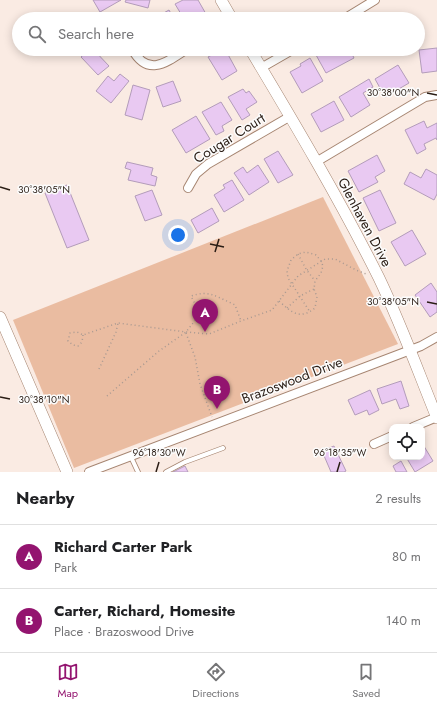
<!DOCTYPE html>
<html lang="en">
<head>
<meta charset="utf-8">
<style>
	:root { --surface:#fff; --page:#f2f2f2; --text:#202124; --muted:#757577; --line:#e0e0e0; --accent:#93146f }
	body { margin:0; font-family:Jost,sans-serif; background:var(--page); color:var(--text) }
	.controls { position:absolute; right:12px; bottom:12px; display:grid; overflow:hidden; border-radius:8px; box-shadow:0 2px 10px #0003 }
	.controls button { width:36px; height:36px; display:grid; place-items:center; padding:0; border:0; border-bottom:1px solid var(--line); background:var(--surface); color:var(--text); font:20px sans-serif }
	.you { position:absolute; left:178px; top:235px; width:14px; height:14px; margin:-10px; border:3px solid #fff; border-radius:50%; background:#1a73e8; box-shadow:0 0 0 6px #1a73e833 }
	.badge { display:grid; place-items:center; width:26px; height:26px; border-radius:50%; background:var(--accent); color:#fff; font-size:13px; font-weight:700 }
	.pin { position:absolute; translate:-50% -33px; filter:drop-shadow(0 1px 2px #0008) }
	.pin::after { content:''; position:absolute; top:21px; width:14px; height:12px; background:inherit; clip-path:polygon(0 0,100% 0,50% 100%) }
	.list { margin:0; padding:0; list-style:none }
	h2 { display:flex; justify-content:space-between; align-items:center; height:52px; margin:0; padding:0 16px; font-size:17px }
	h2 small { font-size:13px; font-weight:400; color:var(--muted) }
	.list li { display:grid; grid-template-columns:26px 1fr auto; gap:12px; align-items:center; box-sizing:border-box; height:64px; padding:0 16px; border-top:1px solid var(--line) }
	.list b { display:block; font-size:15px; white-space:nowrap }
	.list p { margin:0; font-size:13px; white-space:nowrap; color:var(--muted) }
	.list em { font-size:13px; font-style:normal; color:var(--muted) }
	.icon { flex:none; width:22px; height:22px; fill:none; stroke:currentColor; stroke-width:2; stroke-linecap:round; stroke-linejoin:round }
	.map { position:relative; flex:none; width:437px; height:472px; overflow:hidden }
	.search { position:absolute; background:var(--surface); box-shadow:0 2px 10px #0003; left:12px; right:12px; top:12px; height:44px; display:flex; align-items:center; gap:10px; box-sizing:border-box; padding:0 14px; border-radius:22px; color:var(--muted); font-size:15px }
	.sheet { height:180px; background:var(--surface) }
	nav { display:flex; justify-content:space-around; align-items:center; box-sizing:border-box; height:56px; border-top:1px solid var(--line); background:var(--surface); font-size:11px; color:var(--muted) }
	nav a { display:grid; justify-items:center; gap:2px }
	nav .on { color:var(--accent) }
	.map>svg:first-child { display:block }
	.green { fill:#eabca1 }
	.building { fill:#e9c9f2; stroke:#b39cba }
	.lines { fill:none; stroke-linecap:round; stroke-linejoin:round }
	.lane-casing { stroke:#a68571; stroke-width:5.5 }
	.street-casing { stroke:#a68571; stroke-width:10 }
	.secondary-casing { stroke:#a68571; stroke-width:12 }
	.path { stroke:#a89991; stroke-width:1.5; stroke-dasharray:1 3; stroke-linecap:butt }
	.lane { stroke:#fff; stroke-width:4 }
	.street { stroke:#fff; stroke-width:8 }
	.secondary { stroke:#fff; stroke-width:11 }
	.ticks { fill:none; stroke:#2a1d15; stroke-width:1.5 }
	.labels { text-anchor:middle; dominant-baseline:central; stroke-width:3; stroke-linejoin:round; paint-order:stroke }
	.street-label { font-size:14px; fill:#2a1d15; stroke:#fcfcfc }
	.ticks-label { font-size:10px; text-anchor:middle; fill:#2a1d15; stroke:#fcfcfc; stroke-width:3; stroke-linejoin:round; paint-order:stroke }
</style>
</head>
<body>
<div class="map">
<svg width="437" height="472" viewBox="0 0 437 472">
	<rect width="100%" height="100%" fill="#faebe3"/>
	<polygon class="green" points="323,197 398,344 74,468 13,320"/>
	<g class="building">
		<polygon points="93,0 121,0 100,12"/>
		<polygon points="126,0 150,0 148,8 125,2"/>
		<polygon points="183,0 198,0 206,14 196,19 184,19 175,4"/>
		<polygon points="169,10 174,19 153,19"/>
		<polygon points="437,48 437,71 422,73 419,50"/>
		<polygon points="90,49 93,49 109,66 98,75 81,57"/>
		<polygon points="223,49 225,49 237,71 222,80 208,57"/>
		<polygon points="328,49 341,49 343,53 350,50 354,58 326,73 316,55"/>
		<polygon points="310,58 323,81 302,93 290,72 301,66 300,64"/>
		<polygon points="398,65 409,83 385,97 375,79"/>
		<polygon points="120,74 129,81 111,103 96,91 108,76 114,81"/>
		<polygon points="369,79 373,87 363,93 370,105 351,117 339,97"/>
		<polygon points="173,81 181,101 163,107 156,87"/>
		<polygon points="133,85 150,90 142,120 125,115"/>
		<polygon points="243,89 246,93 249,91 257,102 246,109 250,115 242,120 228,97"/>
		<polygon points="334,101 344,120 321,132 311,114"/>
		<polygon points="221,102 232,120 222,126 224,131 216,135 202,112"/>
		<polygon points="196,116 210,139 186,153 172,130"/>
		<polygon points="424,121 427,128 437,123 437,140 436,138 424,144 426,149 417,154 405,130"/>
		<polygon points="278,151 293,175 278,183 264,159"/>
		<polygon points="377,155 385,171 375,177 378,182 359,192 348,171"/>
		<polygon points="127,162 153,168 151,175 157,177 155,186 128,180 131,170 125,168"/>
		<polygon points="258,165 269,182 249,195 234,173 243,167 247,173"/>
		<polygon points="426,169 437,175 437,194 434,200 404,184 410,172 421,178"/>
		<polygon points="232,180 244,200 224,212 214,195 225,188 223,185"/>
		<polygon points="67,185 89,240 67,248 45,193"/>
		<polygon points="152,190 162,215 145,221 135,196"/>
		<polygon points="380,190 396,223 379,231 363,198"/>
		<polygon points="212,208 219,221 198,233 191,220"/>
		<polygon points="412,230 426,254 405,266 391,242"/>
		<polygon points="431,283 437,292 437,312 430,317 415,295"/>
		<polygon points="401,381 409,406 400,409 396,399 382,404 377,389"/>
		<polygon points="370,390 379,410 369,415 367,410 355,415 348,400"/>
		<polygon points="422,443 433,461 415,472 406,457 422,457"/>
		<polygon points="334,446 346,471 344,472 331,472 322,451"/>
		<polygon points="401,461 407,472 396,472 393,466"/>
		<polygon points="185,466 188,472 173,472"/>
	</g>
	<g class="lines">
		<g class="lane-casing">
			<g id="lane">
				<polyline points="131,457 138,472"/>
				<polyline points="166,472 185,462 223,448"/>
			</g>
		</g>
		<g class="street-casing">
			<g id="street">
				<polyline points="344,19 375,0"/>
				<path d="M132,49C148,78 167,62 187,49"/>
				<polyline points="261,68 294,49"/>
				<polyline points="316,162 425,97 437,95"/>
				<polyline points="188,188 196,174 208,164 289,117"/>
				<polyline points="413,427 437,417"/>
				<polyline points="374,444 392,436"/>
				<polyline points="89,472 421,346 437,337"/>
			</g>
		</g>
		<g class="secondary-casing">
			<g id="secondary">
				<polyline points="221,0 232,19"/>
				<path d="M250,49C295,124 340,200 379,278C401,324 418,371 437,418"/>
				<polyline points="0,317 67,472"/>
			</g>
		</g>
		<g class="path">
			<polyline points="298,254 306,269 315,281"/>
			<path d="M279,301C292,313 300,320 315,308L317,297L314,289L315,281L321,273L323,266L321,261L316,255L306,252L298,254L291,260L287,271L288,278L310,312"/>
			<polyline points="287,308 300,296 314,289"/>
			<polyline points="186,333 195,357 200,384 212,417"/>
			<polyline points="83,335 82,342 78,346 73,345 68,341 70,333 77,332 83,335 118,323 186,332 209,334 241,321 272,310 298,276 325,259 335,259 356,270 366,274"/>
			<polyline points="99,369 116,332 118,323"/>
			<path d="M107,396L159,351L186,332L197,318L198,314L197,308L191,296C209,290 215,296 231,303L235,305L241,321"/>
		</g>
		<use href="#lane" class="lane"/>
		<use href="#street" class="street"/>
		<use href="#secondary" class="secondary"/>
	</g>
	<path class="ticks" d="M427,93L437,95M0,187L10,190M210,244L224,247M215,252L219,239M427,302L437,304M0,397L10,399M156,472L159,462M337,472L340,462"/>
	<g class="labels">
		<g class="street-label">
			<text transform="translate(229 138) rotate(-32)">Cougar Court</text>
			<text transform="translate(365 222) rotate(62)">Glenhaven Drive</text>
			<text transform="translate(292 380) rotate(-21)">Brazoswood Drive</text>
		</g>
	</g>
	<g class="ticks-label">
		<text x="393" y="96">30°38'00"N</text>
		<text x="44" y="193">30°38'05"N</text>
		<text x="393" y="305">30°38'05"N</text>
		<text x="44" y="403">30°38'10"N</text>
		<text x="159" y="456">96°18'30"W</text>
		<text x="340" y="456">96°18'35"W</text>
	</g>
</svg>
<div class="controls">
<button><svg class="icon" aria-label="locate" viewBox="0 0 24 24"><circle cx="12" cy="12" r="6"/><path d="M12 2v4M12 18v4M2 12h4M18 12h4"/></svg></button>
</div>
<div class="you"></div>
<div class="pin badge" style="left:205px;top:332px">A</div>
<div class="pin badge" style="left:217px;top:409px">B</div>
<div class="search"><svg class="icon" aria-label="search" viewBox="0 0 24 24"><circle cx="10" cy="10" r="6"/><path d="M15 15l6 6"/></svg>Search here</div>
</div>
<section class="sheet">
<h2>Nearby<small>2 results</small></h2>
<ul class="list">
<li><span class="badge">A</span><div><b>Richard Carter Park</b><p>Park</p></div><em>80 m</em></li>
<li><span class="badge">B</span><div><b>Carter, Richard, Homesite</b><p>Place · Brazoswood Drive</p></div><em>140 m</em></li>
</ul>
</section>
<nav>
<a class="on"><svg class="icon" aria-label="map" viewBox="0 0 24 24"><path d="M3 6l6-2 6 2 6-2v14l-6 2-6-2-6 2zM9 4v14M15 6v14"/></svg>Map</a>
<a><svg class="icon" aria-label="directions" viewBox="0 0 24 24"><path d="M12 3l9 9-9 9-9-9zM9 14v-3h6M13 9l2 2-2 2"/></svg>Directions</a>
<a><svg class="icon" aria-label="saved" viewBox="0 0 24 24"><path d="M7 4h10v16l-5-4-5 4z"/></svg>Saved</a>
</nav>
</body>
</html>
